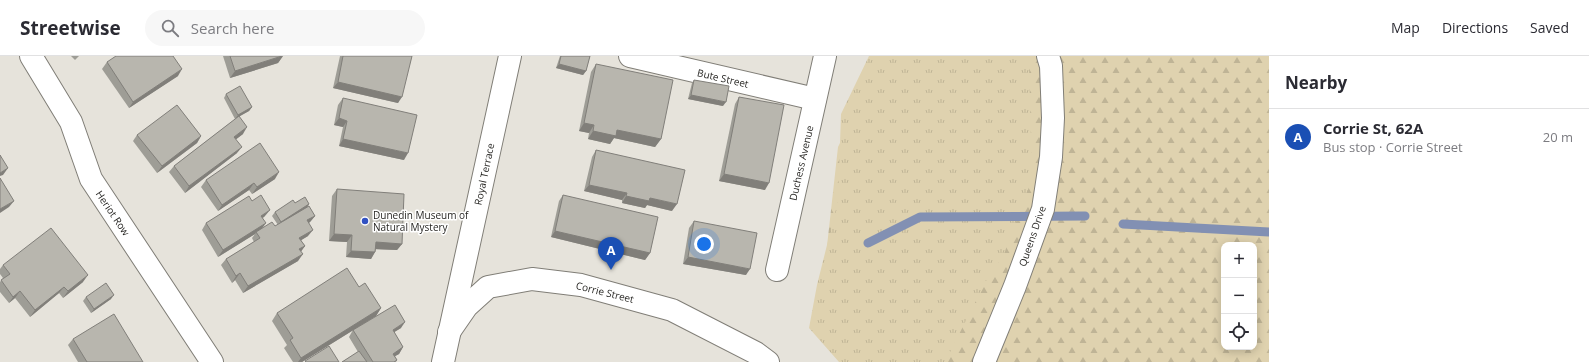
<!DOCTYPE html>
<html lang="en">
<head>
<meta charset="utf-8">
<style>
	:root { --surface:#fff; --page:#f7f7f7; --text:#2b2b33; --muted:#7c7c81; --line:#e1e1e2; --accent:#111827 }
	body { margin:0; font-family:"Open Sans",sans-serif; background:var(--page); color:var(--text) }
	.controls { position:absolute; right:12px; bottom:12px; display:grid; overflow:hidden; border-radius:8px; box-shadow:0 2px 10px #0003 }
	.controls button { width:36px; height:36px; display:grid; place-items:center; padding:0; border:0; border-bottom:1px solid var(--line); background:var(--surface); color:var(--text); font:20px sans-serif }
	.you { position:absolute; left:704px; top:188px; width:14px; height:14px; margin:-10px; border:3px solid #fff; border-radius:50%; background:#1a73e8; box-shadow:0 0 0 6px #1a73e833 }
	.badge { display:grid; place-items:center; width:26px; height:26px; border-radius:50%; background:var(--accent); color:#fff; font-size:13px; font-weight:700 }
	.pin { position:absolute; translate:-50% -33px; filter:drop-shadow(0 1px 2px #0008) }
	.pin::after { content:''; position:absolute; top:21px; width:14px; height:12px; background:inherit; clip-path:polygon(0 0,100% 0,50% 100%) }
	.list { margin:0; padding:0; list-style:none }
	h2 { display:flex; justify-content:space-between; align-items:center; height:52px; margin:0; padding:0 16px; font-size:17px }
	h2 small { font-size:13px; font-weight:400; color:var(--muted) }
	.list li { display:grid; grid-template-columns:26px 1fr auto; gap:12px; align-items:center; box-sizing:border-box; height:56px; padding:0 16px; border-top:1px solid var(--line) }
	.list b { display:block; font-size:15px; white-space:nowrap }
	.list p { margin:0; font-size:13px; white-space:nowrap; color:var(--muted) }
	.list em { font-size:13px; font-style:normal; color:var(--muted) }
	.icon { flex:none; width:22px; height:22px; fill:none; stroke:currentColor; stroke-width:2; stroke-linecap:round; stroke-linejoin:round }
	.map { position:relative; flex:none; width:1269px; height:306px; overflow:hidden }
	header { display:flex; align-items:center; gap:24px; box-sizing:border-box; height:56px; padding:0 20px; background:var(--surface); border-bottom:1px solid var(--line) }
	header strong { font-size:19px }
	nav { display:flex; gap:22px; margin-inline-start:auto; font-size:14px }
	.search { width:280px; height:36px; background:var(--page); display:flex; align-items:center; gap:10px; box-sizing:border-box; padding:0 14px; border-radius:22px; color:var(--muted); font-size:15px }
	main { display:flex }
	aside { flex:1; background:var(--surface) }
	.map>svg:first-child { display:block }
	.forest { fill:url(#forest-firs); fill-rule:evenodd }
	.park { fill:url(#park-tufts) }
	.lines { fill:none; stroke-linecap:round; stroke-linejoin:round }
	.stream { stroke:#8290b3; stroke-width:9 }
	.minor-casing { stroke:#807e77; stroke-width:24 }
	.minor { stroke:#fff; stroke-width:22 }
	.wall { fill:#9e9d96 }
	.shaded-wall { fill:#817f7a }
	.building { fill:#b8b6ae; stroke:#817f7a }
	.poi-dot { fill:#3151c2; stroke:#fff; stroke-width:1.5 }
	.labels { text-anchor:middle; dominant-baseline:central; stroke-width:3; stroke-linejoin:round; paint-order:stroke }
	.street-label { font-size:10px; fill:#272623; stroke:#fff }
	.poi-label { font-size:10px; fill:#272623; stroke:#fff; text-anchor:start }
</style>
</head>
<body>
<header>
<strong>Streetwise</strong>
<div class="search"><svg class="icon" aria-label="search" viewBox="0 0 24 24"><circle cx="10" cy="10" r="6"/><path d="M15 15l6 6"/></svg>Search here</div>
<nav><a>Map</a><a>Directions</a><a>Saved</a></nav>
</header>
<main>
<div class="map">
<svg width="1269" height="306" viewBox="0 0 1269 306">
	<defs>
		<pattern id="forest-firs" width="22" height="20" patternUnits="userSpaceOnUse"><rect width="22" height="20" fill="#dfd2af"/><path d="M5 1l3.5 6h-7zM16 11l3.5 6h-7z" fill="#bfb496"/></pattern>
		<pattern id="park-tufts" width="24" height="20" patternUnits="userSpaceOnUse"><rect width="24" height="20" fill="#dfd2af"/><path d="M3 7l-1-3M5 7V3M7 7l1-3M15 17l-1-3M17 17v-4M19 17l1-3" fill="none" stroke="#bfb496"/></pattern>
	</defs>
	<rect width="100%" height="100%" fill="#e6e3db"/>
	<path class="forest" d="M883,0H1269V306H874L846,190H827L838,91ZM1224,189H1254V291H1224Z"/>
	<polygon class="park" points="869,0 1026,0 1029,9 1032,123 1004,198 986,225 945,306 839,306 809,272 817,229 838,145 841,58"/>
	<g class="lines">
		<g class="stream">
			<polyline points="1123,168 1269,176"/>
			<polyline points="868,187 920,161 1085,160"/>
		</g>
		<g class="minor-casing">
			<g id="minor">
				<polyline points="31,0 71,66 91,123 212,306"/>
				<polyline points="630,0 815,43"/>
				<polyline points="777,214 825,0"/>
				<polyline points="449,276 467,250 488,231 532,223 581,229 672,254 756,297 768,306"/>
				<polyline points="443,306 510,0"/>
				<polyline points="984,306 1015,230 1043,153 1051,101 1053,62 1051,10 1048,0"/>
			</g>
		</g>
		<use href="#minor" class="minor"/>
	</g>
	<g class="wall">
		<polygon points="71,0 79,0 75,4"/>
		<polygon points="223,0 283,0 278,7 230,22"/>
		<polygon points="340,0 412,0 398,47 333,32"/>
		<polygon points="560,0 590,0 586,15 583,19 556,12"/>
		<polygon points="107,6 178,20 129,52 102,13"/>
		<polygon points="596,8 661,83 655,91 614,82 610,88 588,83 589,77 579,75 591,16"/>
		<polygon points="694,24 723,50 688,43 692,27"/>
		<polygon points="226,38 252,51 249,55 239,60 243,78 236,83 237,97 185,137 169,116 174,110 238,61 235,63 224,42"/>
		<polygon points="739,41 765,134 719,125 735,48"/>
		<polygon points="343,42 404,104 339,90 343,71 334,69 338,49"/>
		<polygon points="137,79 201,80 197,87 157,117 133,85"/>
		<polygon points="596,94 672,155 647,149 645,152 622,147 622,144 584,135 592,101"/>
		<polygon points="275,123 252,138 249,134 218,155 201,131 206,124"/>
		<polygon points="337,133 402,188 397,194 376,193 375,196 371,203 346,201 347,186 329,185 332,140"/>
		<polygon points="563,139 650,197 645,204 551,181 559,145"/>
		<polygon points="252,145 265,160 263,162 262,172 275,170 278,169 272,160 275,156 295,147 309,148 307,151 315,160 310,166 309,167 308,180 301,184 305,190 301,195 298,205 243,237 235,224 232,227 221,209 226,203 254,186 252,182 255,178 218,201 202,174 206,167"/>
		<polygon points="694,165 746,219 683,208 689,172"/>
		<polygon points="3,209 83,226 63,242 59,237 30,261 15,242 9,247 0,236 0,226 3,222 0,218 0,213"/>
		<polygon points="359,231 381,252 376,260 302,306 293,306 284,292 287,289 272,265 277,257"/>
		<polygon points="86,241 111,243 91,257 83,245"/>
		<polygon points="401,272 394,276 403,291 399,298 395,300 397,304 396,306 342,306 358,296 349,281 353,274"/>
		<polygon points="73,283 143,306 78,306 68,289"/>
	</g>
	<g class="shaded-wall">
		<polygon points="283,0 278,7 230,22 235,15"/>
		<polygon points="559,8 586,15 583,19 556,12"/>
		<polygon points="182,13 178,20 129,52 133,46"/>
		<polygon points="338,26 402,41 398,47 333,32"/>
		<polygon points="691,39 726,46 723,50 688,43"/>
		<polygon points="252,51 249,55 235,63 238,59"/>
		<polygon points="339,62 347,65 343,71 334,69"/>
		<polygon points="584,67 594,69 589,77 579,75"/>
		<polygon points="247,71 243,78 230,88 234,81"/>
		<polygon points="617,74 661,83 655,91 614,82 610,88 588,83 593,75"/>
		<polygon points="201,80 197,87 157,117 162,110"/>
		<polygon points="343,83 408,97 404,104 339,90"/>
		<polygon points="242,91 237,97 185,137 189,130"/>
		<polygon points="8,112 3,119 0,120 0,117"/>
		<polygon points="279,116 275,123 252,138 257,131"/>
		<polygon points="724,118 769,127 765,134 719,125"/>
		<polygon points="254,127 249,134 218,155 222,149"/>
		<polygon points="589,129 627,137 622,144 584,135"/>
		<polygon points="626,140 650,142 677,148 672,155 647,149 645,152 622,147"/>
		<polygon points="14,145 9,151 0,157 0,153"/>
		<polygon points="309,148 307,152 278,170 281,166"/>
		<polygon points="270,154 265,160 256,166 261,160"/>
		<polygon points="315,160 310,166 302,171 307,164"/>
		<polygon points="266,167 261,174 256,176 255,178 218,201 223,194"/>
		<polygon points="313,174 308,180 295,188 299,182"/>
		<polygon points="555,175 650,197 645,204 551,181"/>
		<polygon points="334,178 352,179 347,186 329,185"/>
		<polygon points="376,186 402,188 397,194 371,193"/>
		<polygon points="305,190 300,197 299,193"/>
		<polygon points="351,195 375,196 371,203 346,201"/>
		<polygon points="303,198 298,205 243,237 248,230"/>
		<polygon points="688,201 750,213 746,219 683,208"/>
		<polygon points="240,217 235,224 232,227 236,220"/>
		<polygon points="88,219 83,226 63,242 68,235"/>
		<polygon points="64,231 59,237 30,261 35,254"/>
		<polygon points="20,235 15,242 9,247 13,241"/>
		<polygon points="114,239 111,243 91,257 94,253"/>
		<polygon points="381,252 376,260 302,306 298,306 301,302"/>
		<polygon points="405,266 401,272 388,280 393,274"/>
		<polygon points="403,291 399,298 388,304 393,298"/>
	</g>
	<g class="building">
		<polygon points="116,0 173,0 182,13 133,46 107,6"/>
		<polygon points="230,0 282,0 235,15"/>
		<polygon points="343,0 412,0 402,41 338,26"/>
		<polygon points="561,0 590,0 586,15 559,8"/>
		<polygon points="596,8 673,24 661,83 617,74 616,80 593,75 594,69 584,67"/>
		<polygon points="694,24 729,30 726,46 691,39"/>
		<polygon points="240,30 252,51 238,59 226,38"/>
		<polygon points="739,41 784,49 769,127 724,118"/>
		<polygon points="343,42 417,59 408,97 343,83 347,65 339,62"/>
		<polygon points="177,49 201,80 162,110 137,79"/>
		<polygon points="239,60 247,71 234,81 242,91 189,130 174,110"/>
		<polygon points="260,87 279,116 257,131 254,127 222,149 206,124"/>
		<polygon points="596,94 685,114 677,148 650,142 649,145 626,140 627,137 589,129"/>
		<polygon points="0,99 8,112 0,117"/>
		<polygon points="0,122 14,145 0,153"/>
		<polygon points="337,133 404,138 402,188 376,186 375,196 351,195 352,179 334,178"/>
		<polygon points="261,139 270,154 261,160 266,167 223,194 206,167 249,140 252,145"/>
		<polygon points="563,139 658,161 650,197 555,175"/>
		<polygon points="305,141 309,148 281,166 275,156 293,144 295,147"/>
		<polygon points="309,150 315,160 307,164 313,174 299,182 305,190 299,193 303,198 248,230 240,217 236,220 226,203 260,182 256,176 272,166 275,170"/>
		<polygon points="694,165 757,177 750,213 688,201"/>
		<polygon points="51,172 88,219 68,235 64,231 35,254 20,235 13,241 1,224 10,218 3,209"/>
		<polygon points="347,212 359,231 365,227 381,252 301,302 290,284 293,282 277,257"/>
		<polygon points="106,227 114,239 94,253 86,241"/>
		<polygon points="395,249 405,266 393,274 403,291 393,298 397,304 394,306 373,306 353,274"/>
		<polygon points="114,258 143,306 87,306 73,283"/>
		<polygon points="329,290 339,306 306,306 305,305"/>
		<polygon points="359,295 367,306 342,306"/>
	</g>
	<circle class="poi-dot" cx="365" cy="165" r="4"/>
	<g class="labels">
		<g class="street-label">
			<text transform="translate(723 22) rotate(13)">Bute Street</text>
			<text transform="translate(801 107) rotate(-77)">Duchess Avenue</text>
			<text transform="translate(484 118) rotate(-78)">Royal Terrace</text>
			<text transform="translate(113 157) rotate(56)">Heriot Row</text>
			<text transform="translate(1032 180) rotate(-71)">Queens Drive</text>
			<text transform="translate(605 236) rotate(14)">Corrie Street</text>
		</g>
		<g class="poi-label">
			<text x="373" y="159">Dunedin Museum of<tspan x="373" dy="12">Natural Mystery</tspan></text>
		</g>
	</g>
</svg>
<div class="controls">
<button>+</button>
<button>−</button>
<button><svg class="icon" aria-label="locate" viewBox="0 0 24 24"><circle cx="12" cy="12" r="6"/><path d="M12 2v4M12 18v4M2 12h4M18 12h4"/></svg></button>
</div>
<div class="you"></div>
<div class="pin badge" style="left:611px;top:214px;background:#1a4fb4">A</div>
</div>
<aside>
<h2>Nearby<small></small></h2>
<ul class="list">
<li><span class="badge" style="background:#1a4fb4">A</span><div><b>Corrie St, 62A</b><p>Bus stop · Corrie Street</p></div><em>20 m</em></li>
</ul>
</aside>
</main>
</body>
</html>
